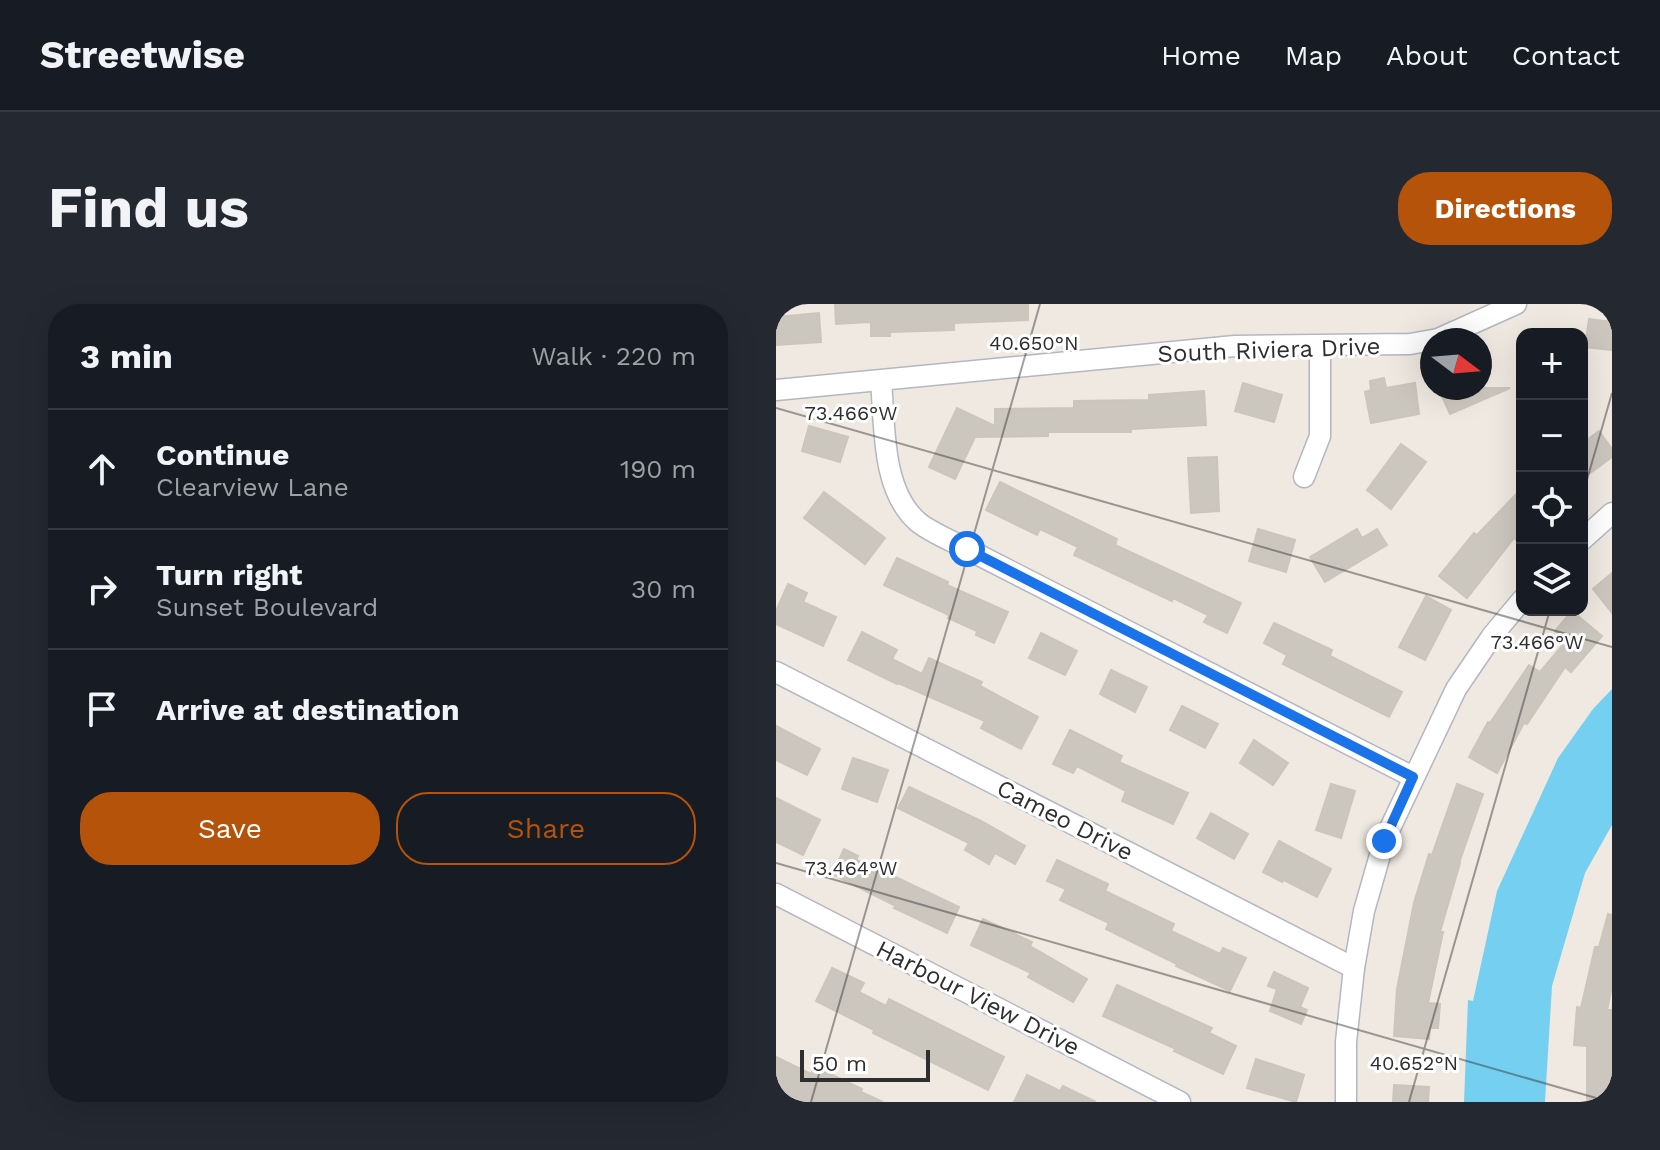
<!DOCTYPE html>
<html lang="en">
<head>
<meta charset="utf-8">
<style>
	:root { --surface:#171b24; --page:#242831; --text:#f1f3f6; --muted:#9ea1a6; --line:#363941; --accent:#b45309 }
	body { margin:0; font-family:"Work Sans",sans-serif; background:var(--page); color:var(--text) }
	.controls { position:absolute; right:24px; top:24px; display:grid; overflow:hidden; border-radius:16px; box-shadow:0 8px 32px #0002 }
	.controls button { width:72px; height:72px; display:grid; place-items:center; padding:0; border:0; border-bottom:2px solid var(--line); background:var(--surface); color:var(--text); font:40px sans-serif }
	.compass { position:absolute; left:644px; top:24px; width:72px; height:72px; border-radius:50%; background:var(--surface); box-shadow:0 8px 32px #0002; rotate:106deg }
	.scale { position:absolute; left:24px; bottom:20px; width:130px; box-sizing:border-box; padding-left:8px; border:4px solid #2e2e2e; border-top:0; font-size:22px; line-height:28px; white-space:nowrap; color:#2e2e2e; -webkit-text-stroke:6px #fff; paint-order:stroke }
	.stop { position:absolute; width:24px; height:24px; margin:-18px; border:6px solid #1a73e8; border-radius:50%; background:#fff }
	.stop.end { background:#1a73e8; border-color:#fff; box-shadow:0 2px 8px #0008 }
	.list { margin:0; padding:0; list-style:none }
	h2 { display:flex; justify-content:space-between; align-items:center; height:104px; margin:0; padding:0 32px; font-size:34px }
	h2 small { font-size:26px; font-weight:400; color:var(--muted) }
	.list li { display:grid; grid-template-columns:52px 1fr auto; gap:24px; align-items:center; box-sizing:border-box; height:120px; padding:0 32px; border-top:2px solid var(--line) }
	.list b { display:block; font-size:30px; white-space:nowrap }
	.list p { margin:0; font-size:26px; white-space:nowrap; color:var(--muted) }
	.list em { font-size:26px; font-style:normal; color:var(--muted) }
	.actions { display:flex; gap:16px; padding:24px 32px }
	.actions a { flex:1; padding:18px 0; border:2px solid var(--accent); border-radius:32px; text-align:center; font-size:28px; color:var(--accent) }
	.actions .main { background:var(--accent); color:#fff }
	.icon { flex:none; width:44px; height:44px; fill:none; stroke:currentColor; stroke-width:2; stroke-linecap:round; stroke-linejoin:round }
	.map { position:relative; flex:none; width:836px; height:798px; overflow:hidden; border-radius:32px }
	header { display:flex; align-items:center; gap:48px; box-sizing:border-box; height:112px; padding:0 40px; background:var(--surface); border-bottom:2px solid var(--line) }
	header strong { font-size:38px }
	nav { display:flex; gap:44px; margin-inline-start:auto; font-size:28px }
	.intro { display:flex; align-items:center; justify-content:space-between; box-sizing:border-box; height:192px; padding:0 48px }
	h1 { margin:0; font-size:56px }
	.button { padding:20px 36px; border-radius:32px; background:var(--accent); color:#fff; font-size:28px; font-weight:700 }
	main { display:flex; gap:48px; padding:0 48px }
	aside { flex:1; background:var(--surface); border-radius:32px; box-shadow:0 8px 32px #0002 }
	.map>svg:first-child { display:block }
	.water { fill:#75cff0 }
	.building { fill:#cbc7bf; stroke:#cbc5ba; stroke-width:2 }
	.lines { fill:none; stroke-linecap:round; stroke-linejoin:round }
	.minor-casing { stroke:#b4b7c1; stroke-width:23 }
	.minor { stroke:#fff; stroke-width:20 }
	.route { stroke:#1a73e8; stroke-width:10 }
	.ticks { fill:none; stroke:#2e2e2e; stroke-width:2; stroke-opacity:0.45 }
	.labels { text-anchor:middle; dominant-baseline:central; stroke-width:6; stroke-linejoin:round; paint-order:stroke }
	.street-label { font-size:24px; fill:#2e2e2e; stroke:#fff }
	.ticks-label { font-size:20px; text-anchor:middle; fill:#2e2e2e; stroke:#fff; stroke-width:6; stroke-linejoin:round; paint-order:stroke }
</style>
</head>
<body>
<header>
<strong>Streetwise</strong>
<nav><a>Home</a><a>Map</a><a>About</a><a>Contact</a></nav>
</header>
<div class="intro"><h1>Find us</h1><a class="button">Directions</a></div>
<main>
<aside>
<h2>3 min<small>Walk · 220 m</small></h2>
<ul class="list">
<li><svg class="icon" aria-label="ahead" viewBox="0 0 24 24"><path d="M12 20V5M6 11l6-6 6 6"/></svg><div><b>Continue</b><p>Clearview Lane</p></div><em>190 m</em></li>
<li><svg class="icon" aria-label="right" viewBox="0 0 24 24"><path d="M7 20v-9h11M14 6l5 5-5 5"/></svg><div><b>Turn right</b><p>Sunset Boulevard</p></div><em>30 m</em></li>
<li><svg class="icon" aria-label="arrive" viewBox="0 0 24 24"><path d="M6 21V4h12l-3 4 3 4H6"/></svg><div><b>Arrive at destination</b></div></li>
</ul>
<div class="actions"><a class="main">Save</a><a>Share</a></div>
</aside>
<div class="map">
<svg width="836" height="798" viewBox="0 0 836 798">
	<rect width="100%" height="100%" fill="#efe9e1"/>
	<polygon class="water" points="836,385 836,521 809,569 776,682 769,798 688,798 692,696 697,697 721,587 782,454 817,405"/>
	<g class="building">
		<polygon points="59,0 252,0 252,16 178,19 178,26 114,28 114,32 95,32 95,18 60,20"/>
		<polygon points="43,9 45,38 0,41 0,13"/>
		<polygon points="813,15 836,18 836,46 809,43"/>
		<polygon points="608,74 610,84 639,79 643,110 595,119 589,88 595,86 594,77"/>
		<polygon points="467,79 506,91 498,118 459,107"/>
		<polygon points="673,84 734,84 674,110 664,88"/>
		<polygon points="428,87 430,121 355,125 355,128 272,128 272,132 199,133 179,175 153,163 181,104 219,122 219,105 298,104 298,97 373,96 373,91"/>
		<polygon points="33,122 72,133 64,158 26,147"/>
		<polygon points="823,127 836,145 836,153 806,175 806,140"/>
		<polygon points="625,140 650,158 615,205 591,186"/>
		<polygon points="441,153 443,207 415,209 412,154"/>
		<polygon points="224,178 341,235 339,241 465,299 451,329 428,318 432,311 397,294 396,297 298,251 302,243 264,225 261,231 210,206"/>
		<polygon points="746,184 746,241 738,234 691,294 663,272 698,229 701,231"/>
		<polygon points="48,188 109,234 89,260 28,214"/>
		<polygon points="482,225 519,236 510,268 473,257"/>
		<polygon points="581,225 586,234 601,225 611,241 549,278 534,253"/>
		<polygon points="121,254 172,278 171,281 232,308 218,339 200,331 201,327 172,314 173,311 108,281"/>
		<polygon points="836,269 836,309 817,285"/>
		<polygon points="12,280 31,289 27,298 60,313 47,342 0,320 0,307"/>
		<polygon points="650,292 675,306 649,356 623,343"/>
		<polygon points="796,307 826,332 795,368 789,363 751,420 748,419 721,469 693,453 712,418 714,419 753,361 764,368 791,336 779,327"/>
		<polygon points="498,319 556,346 554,352 626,388 613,413 507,360 511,351 488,339"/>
		<polygon points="86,328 121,346 116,355 146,370 153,354 206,378 204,382 262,413 245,445 205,424 209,417 122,379 121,380 72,356"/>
		<polygon points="265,329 301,347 289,371 253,354"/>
		<polygon points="335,366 371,383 359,408 324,390"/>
		<polygon points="406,402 442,420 429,444 394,426"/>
		<polygon points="0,422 44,445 31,471 0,456"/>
		<polygon points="294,426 346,452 343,458 412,489 397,520 346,497 350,487 301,462 297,469 277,460"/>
		<polygon points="478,436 512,459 497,481 464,459"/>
		<polygon points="77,454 112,466 101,498 66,485"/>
		<polygon points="555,480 579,487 565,534 540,526"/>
		<polygon points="681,480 707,490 683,559 684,559 664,628 667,628 652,699 664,700 662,724 654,724 653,735 618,732 621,685 638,599 653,550 656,551"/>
		<polygon points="133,483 205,517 249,542 239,560 219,549 213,560 189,546 193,539 122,504"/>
		<polygon points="0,494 44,516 27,551 0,538"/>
		<polygon points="435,509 472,530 458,555 421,534"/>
		<polygon points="503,537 555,565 541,593 508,576 506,578 487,568"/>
		<polygon points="68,545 82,552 80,556 94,562 96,558 114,567 113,570 183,603 171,629 118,604 120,602 56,570"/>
		<polygon points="281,556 332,580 329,587 398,620 395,627 444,650 447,644 470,654 454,687 400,662 401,660 330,625 333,619 284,596 290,585 271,577"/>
		<polygon points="832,610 836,611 836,682 831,706 836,706 836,798 811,798 811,742 798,741 801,703 805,704 819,643 823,643"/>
		<polygon points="207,615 256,638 254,642 311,675 297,698 252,673 255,669 195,641"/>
		<polygon points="56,664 88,679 83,688 110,702 113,695 228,753 212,786 97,729 98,726 40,697"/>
		<polygon points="498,668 532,684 524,703 531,706 525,720 494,707 501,685 492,682"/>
		<polygon points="341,681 436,724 433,729 460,742 447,770 398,747 400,745 327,712"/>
		<polygon points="0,753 35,770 38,762 86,785 85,788 107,798 29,798 13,791 12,792 0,786"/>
		<polygon points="480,755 528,771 520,798 471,784"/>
		<polygon points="251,771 284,787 287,782 320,798 238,798"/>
		<polygon points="618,781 653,783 652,798 617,798"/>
	</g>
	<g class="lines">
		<g class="minor-casing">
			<g id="minor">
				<path d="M105,77C109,121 105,186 142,218C154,228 176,237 191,245L637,473"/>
				<polyline points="0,86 459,42 634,40 662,35 740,0"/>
				<polyline points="528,173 544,132 544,42"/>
				<polyline points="806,236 836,209"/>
				<polyline points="0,368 578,664"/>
				<polyline points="0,590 404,798"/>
				<polyline points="570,798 570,738 578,664 588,607 608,537 680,385 716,332 746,296"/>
			</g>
		</g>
		<use href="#minor" class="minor"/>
	</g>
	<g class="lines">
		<polyline class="route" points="191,245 637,473 608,537"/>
	</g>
	<path class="ticks" d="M0,104L836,343M806,193L836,89M0,559L834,798M35,798L264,0M633,798L774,306"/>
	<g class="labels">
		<g class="street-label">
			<text transform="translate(493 46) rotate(-2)">South Riviera Drive</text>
			<text transform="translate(289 516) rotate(27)">Cameo Drive</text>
			<text transform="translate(202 694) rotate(27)">Harbour View Drive</text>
		</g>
	</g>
	<g class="ticks-label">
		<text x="258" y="46">40.650°N</text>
		<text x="75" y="116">73.466°W</text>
		<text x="761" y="345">73.466°W</text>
		<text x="75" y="571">73.464°W</text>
		<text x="638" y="766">40.652°N</text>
	</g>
</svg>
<div class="controls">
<button>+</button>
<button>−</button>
<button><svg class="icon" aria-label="locate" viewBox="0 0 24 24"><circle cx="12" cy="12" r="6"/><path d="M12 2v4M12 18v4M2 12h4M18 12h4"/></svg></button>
<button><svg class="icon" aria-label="layers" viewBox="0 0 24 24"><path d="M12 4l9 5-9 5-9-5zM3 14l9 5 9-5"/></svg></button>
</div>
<svg class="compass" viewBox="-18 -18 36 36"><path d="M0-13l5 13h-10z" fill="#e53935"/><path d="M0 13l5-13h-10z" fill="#9ea1a6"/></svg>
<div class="scale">50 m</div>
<div class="stop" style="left:191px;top:245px"></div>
<div class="stop end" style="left:608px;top:537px"></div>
</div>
</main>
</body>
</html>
